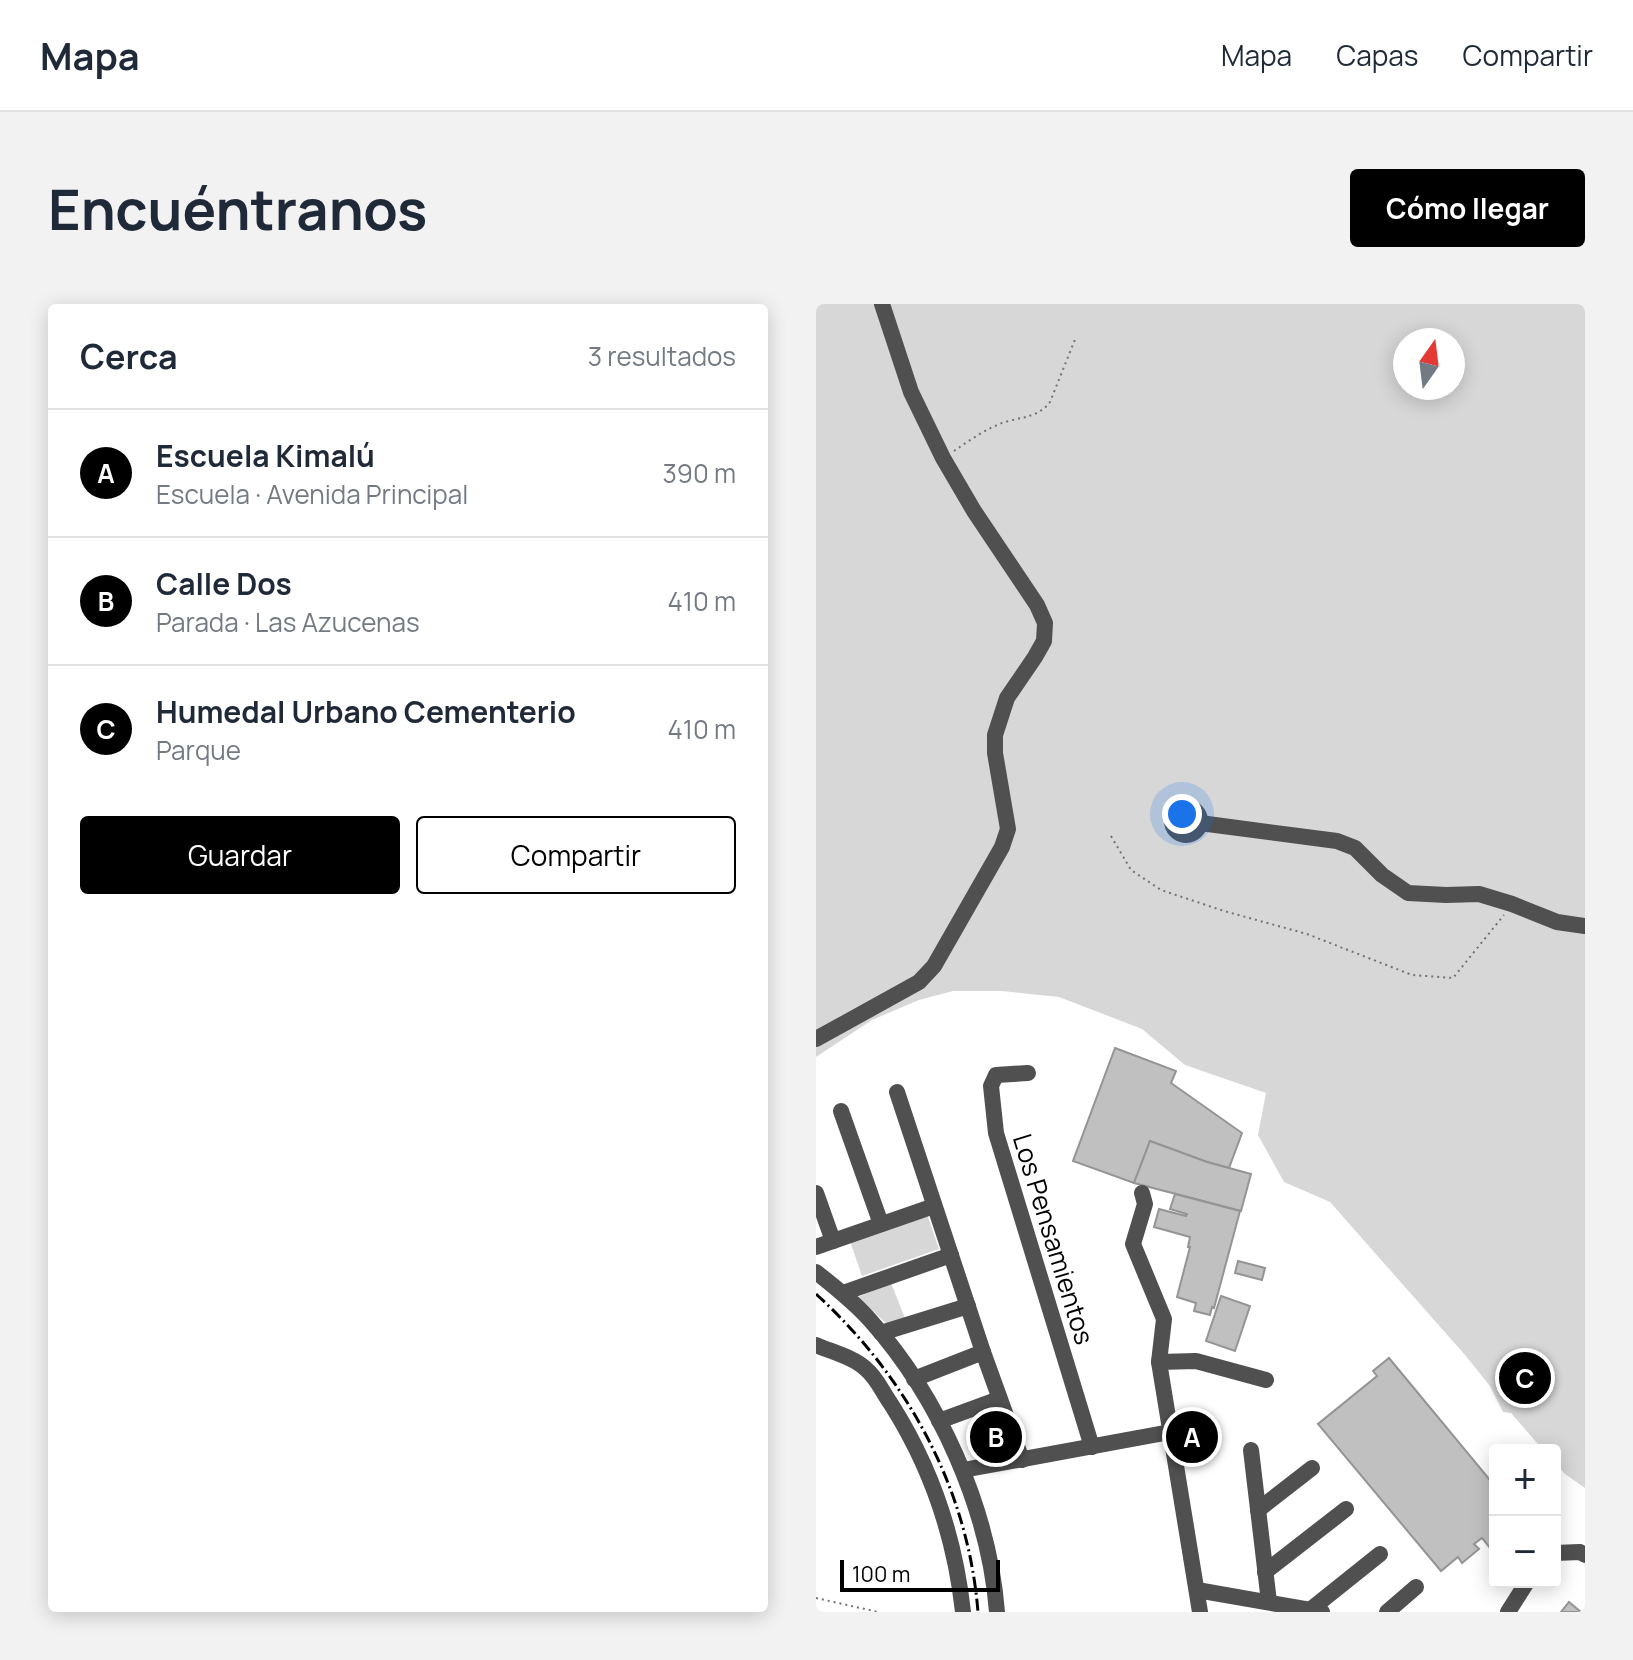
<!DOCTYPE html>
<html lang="es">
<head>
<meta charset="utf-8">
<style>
	:root { --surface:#fff; --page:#f2f2f3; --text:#1f2937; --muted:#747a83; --line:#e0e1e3; --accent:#000 }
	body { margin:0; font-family:Manrope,sans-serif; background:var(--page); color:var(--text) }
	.controls { position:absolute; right:24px; bottom:24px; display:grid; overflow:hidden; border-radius:8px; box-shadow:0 4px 20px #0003 }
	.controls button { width:72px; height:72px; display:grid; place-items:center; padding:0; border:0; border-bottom:2px solid var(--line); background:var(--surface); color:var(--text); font:40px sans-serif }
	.compass { position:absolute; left:577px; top:24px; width:72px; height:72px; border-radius:50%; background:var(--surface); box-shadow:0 4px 20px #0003; rotate:14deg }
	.scale { position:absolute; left:24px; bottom:20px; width:160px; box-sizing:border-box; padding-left:8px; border:4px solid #000; border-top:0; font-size:22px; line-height:28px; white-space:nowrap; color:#000; -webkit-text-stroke:6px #fff; paint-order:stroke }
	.you { position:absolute; left:366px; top:510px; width:28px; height:28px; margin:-20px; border:6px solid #fff; border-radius:50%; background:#1a73e8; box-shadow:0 0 0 12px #1a73e833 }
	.badge { display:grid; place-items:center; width:52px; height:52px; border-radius:50%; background:var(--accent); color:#fff; font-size:26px; font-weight:700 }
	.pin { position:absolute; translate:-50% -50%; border:4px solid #fff; box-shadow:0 2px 8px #0006 }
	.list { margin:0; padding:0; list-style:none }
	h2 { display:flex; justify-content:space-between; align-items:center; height:104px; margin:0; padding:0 32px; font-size:34px }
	h2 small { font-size:26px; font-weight:400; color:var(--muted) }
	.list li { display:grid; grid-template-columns:52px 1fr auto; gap:24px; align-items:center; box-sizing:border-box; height:128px; padding:0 32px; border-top:2px solid var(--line) }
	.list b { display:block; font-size:30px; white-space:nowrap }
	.list p { margin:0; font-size:26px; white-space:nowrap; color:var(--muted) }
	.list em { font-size:26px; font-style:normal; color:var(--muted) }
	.actions { display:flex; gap:16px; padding:24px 32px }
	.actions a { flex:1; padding:18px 0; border:2px solid var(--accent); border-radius:8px; text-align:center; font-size:28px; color:var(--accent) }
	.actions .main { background:var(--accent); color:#fff }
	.map { position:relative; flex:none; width:769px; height:1308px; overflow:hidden; border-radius:8px }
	header { display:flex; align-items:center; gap:48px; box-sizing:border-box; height:112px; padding:0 40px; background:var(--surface); border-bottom:2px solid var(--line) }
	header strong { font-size:38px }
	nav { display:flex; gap:44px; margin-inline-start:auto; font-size:28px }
	.intro { display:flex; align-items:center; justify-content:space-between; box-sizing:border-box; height:192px; padding:0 48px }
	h1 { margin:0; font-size:56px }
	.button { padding:20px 36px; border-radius:8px; background:var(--accent); color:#fff; font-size:28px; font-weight:700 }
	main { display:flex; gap:48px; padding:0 48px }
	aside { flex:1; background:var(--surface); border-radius:8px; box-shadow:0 4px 20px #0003 }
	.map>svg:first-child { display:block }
	.green { fill:#d7d7d7; fill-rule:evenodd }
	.building { fill:#c0c0c0; stroke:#949494; stroke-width:2 }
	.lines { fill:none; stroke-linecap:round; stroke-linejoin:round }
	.path { stroke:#727272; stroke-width:2; stroke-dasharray:2 4; stroke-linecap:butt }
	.minor { stroke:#505050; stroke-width:16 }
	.rail { stroke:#000; stroke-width:3; stroke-dasharray:12 4 2 4; stroke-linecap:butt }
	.labels { text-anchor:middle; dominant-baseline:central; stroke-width:6; stroke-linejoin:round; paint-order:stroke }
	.street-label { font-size:26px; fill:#000; stroke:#fff }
</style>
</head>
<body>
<header>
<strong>Mapa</strong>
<nav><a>Mapa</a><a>Capas</a><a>Compartir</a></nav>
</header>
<div class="intro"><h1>Encuéntranos</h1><a class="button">Cómo llegar</a></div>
<main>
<aside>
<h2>Cerca<small>3 resultados</small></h2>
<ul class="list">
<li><span class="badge">A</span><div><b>Escuela Kimalú</b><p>Escuela · Avenida Principal</p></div><em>390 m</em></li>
<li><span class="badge">B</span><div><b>Calle Dos</b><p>Parada · Las Azucenas</p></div><em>410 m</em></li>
<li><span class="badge">C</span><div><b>Humedal Urbano Cementerio</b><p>Parque</p></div><em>410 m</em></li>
</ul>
<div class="actions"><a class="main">Guardar</a><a>Compartir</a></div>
</aside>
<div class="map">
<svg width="769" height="1308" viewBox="0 0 769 1308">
	<rect width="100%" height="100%" fill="#fff"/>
	<g class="green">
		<path d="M0,0H769V1184L749,1170L739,1159V1146H727L695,1109L687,1108L674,1082L649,1051L514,898L468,878L442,831L450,789L369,761L326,725L243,693L186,687H137L103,696L56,716L0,753ZM589,36H637V84H589Z"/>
		<polygon points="111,910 123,945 46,972 34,937"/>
		<polygon points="75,979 89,1014 72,1021 42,993"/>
	</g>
	<g class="building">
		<polygon points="299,744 360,767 355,779 426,829 413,864 391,858 334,837 318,879 257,857"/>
		<polygon points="334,837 391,858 435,870 425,907 318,879"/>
		<polygon points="359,890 424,907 398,1004 396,1003 394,1011 378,1007 380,999 361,993 374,943 372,943 374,933 338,923 343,905 370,912 371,910 354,905"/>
		<polygon points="422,957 449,964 446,976 419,969"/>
		<polygon points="405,992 434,1002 419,1047 390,1037"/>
		<polygon points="573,1054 679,1182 679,1239 674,1244 666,1234 658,1240 663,1245 646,1259 642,1253 625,1267 502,1120 561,1072 557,1067"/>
		<polygon points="753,1298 765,1308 745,1308"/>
	</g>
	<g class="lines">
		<g class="path">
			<path d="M138,147C154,136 171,124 189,118C206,113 223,113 234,98L260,33"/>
			<polyline points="295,532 315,566 345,586 408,607 491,630 596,671 637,674 688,611"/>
			<polyline points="0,1294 62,1308"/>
		</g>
		<g class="minor">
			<circle cx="370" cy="517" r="14"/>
			<polyline points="384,519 521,537 539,544 566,571 592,589 630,591 663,590 696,600 741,618 769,622"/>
			<polyline points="0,735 103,678 118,662 186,543 192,525 179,449 179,431 191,394 219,353 228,337 229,319 221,301 158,207 127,154 95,88 66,0"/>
			<polyline points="212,769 180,771 175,782 180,829 276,1143"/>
			<polyline points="81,788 167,1048 206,1156"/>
			<polyline points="25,807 65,920"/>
			<polyline points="0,889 17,937"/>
			<polyline points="326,889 329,900 317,940 348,1015 343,1058 384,1308"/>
			<polyline points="0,943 118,902"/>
			<path d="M0,968C19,983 38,998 54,1016C123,1093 173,1205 181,1308"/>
			<polyline points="27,989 135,951"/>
			<polyline points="65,1029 152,1002"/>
			<path d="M0,1041C16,1048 37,1053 50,1065C61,1074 67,1089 75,1100C115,1163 139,1234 147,1308"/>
			<polyline points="343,1058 380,1057 450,1076"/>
			<polyline points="98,1075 167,1048"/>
			<polyline points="123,1117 183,1095"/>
			<polyline points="435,1146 453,1298"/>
			<polyline points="147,1166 354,1128"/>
			<polyline points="442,1206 496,1164"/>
			<polyline points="739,1249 764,1248 769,1251"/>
			<polyline points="449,1268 530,1205"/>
			<polyline points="381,1286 506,1308"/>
			<polyline points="494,1306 564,1250"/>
			<polyline points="571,1308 600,1283"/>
			<polyline points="692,1308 711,1278"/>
		</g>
		<path class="rail" d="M0,990C91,1073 152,1184 162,1308"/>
	</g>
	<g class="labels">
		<g class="street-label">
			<text transform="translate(238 935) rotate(73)">Los Pensamientos</text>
		</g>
	</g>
</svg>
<div class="controls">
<button>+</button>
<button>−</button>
</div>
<svg class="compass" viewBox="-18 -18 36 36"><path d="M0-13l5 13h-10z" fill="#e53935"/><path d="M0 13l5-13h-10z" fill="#747a83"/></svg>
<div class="scale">100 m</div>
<div class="you"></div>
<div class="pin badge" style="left:376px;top:1133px">A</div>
<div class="pin badge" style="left:180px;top:1133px">B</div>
<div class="pin badge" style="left:709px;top:1074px">C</div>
</div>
</main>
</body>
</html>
